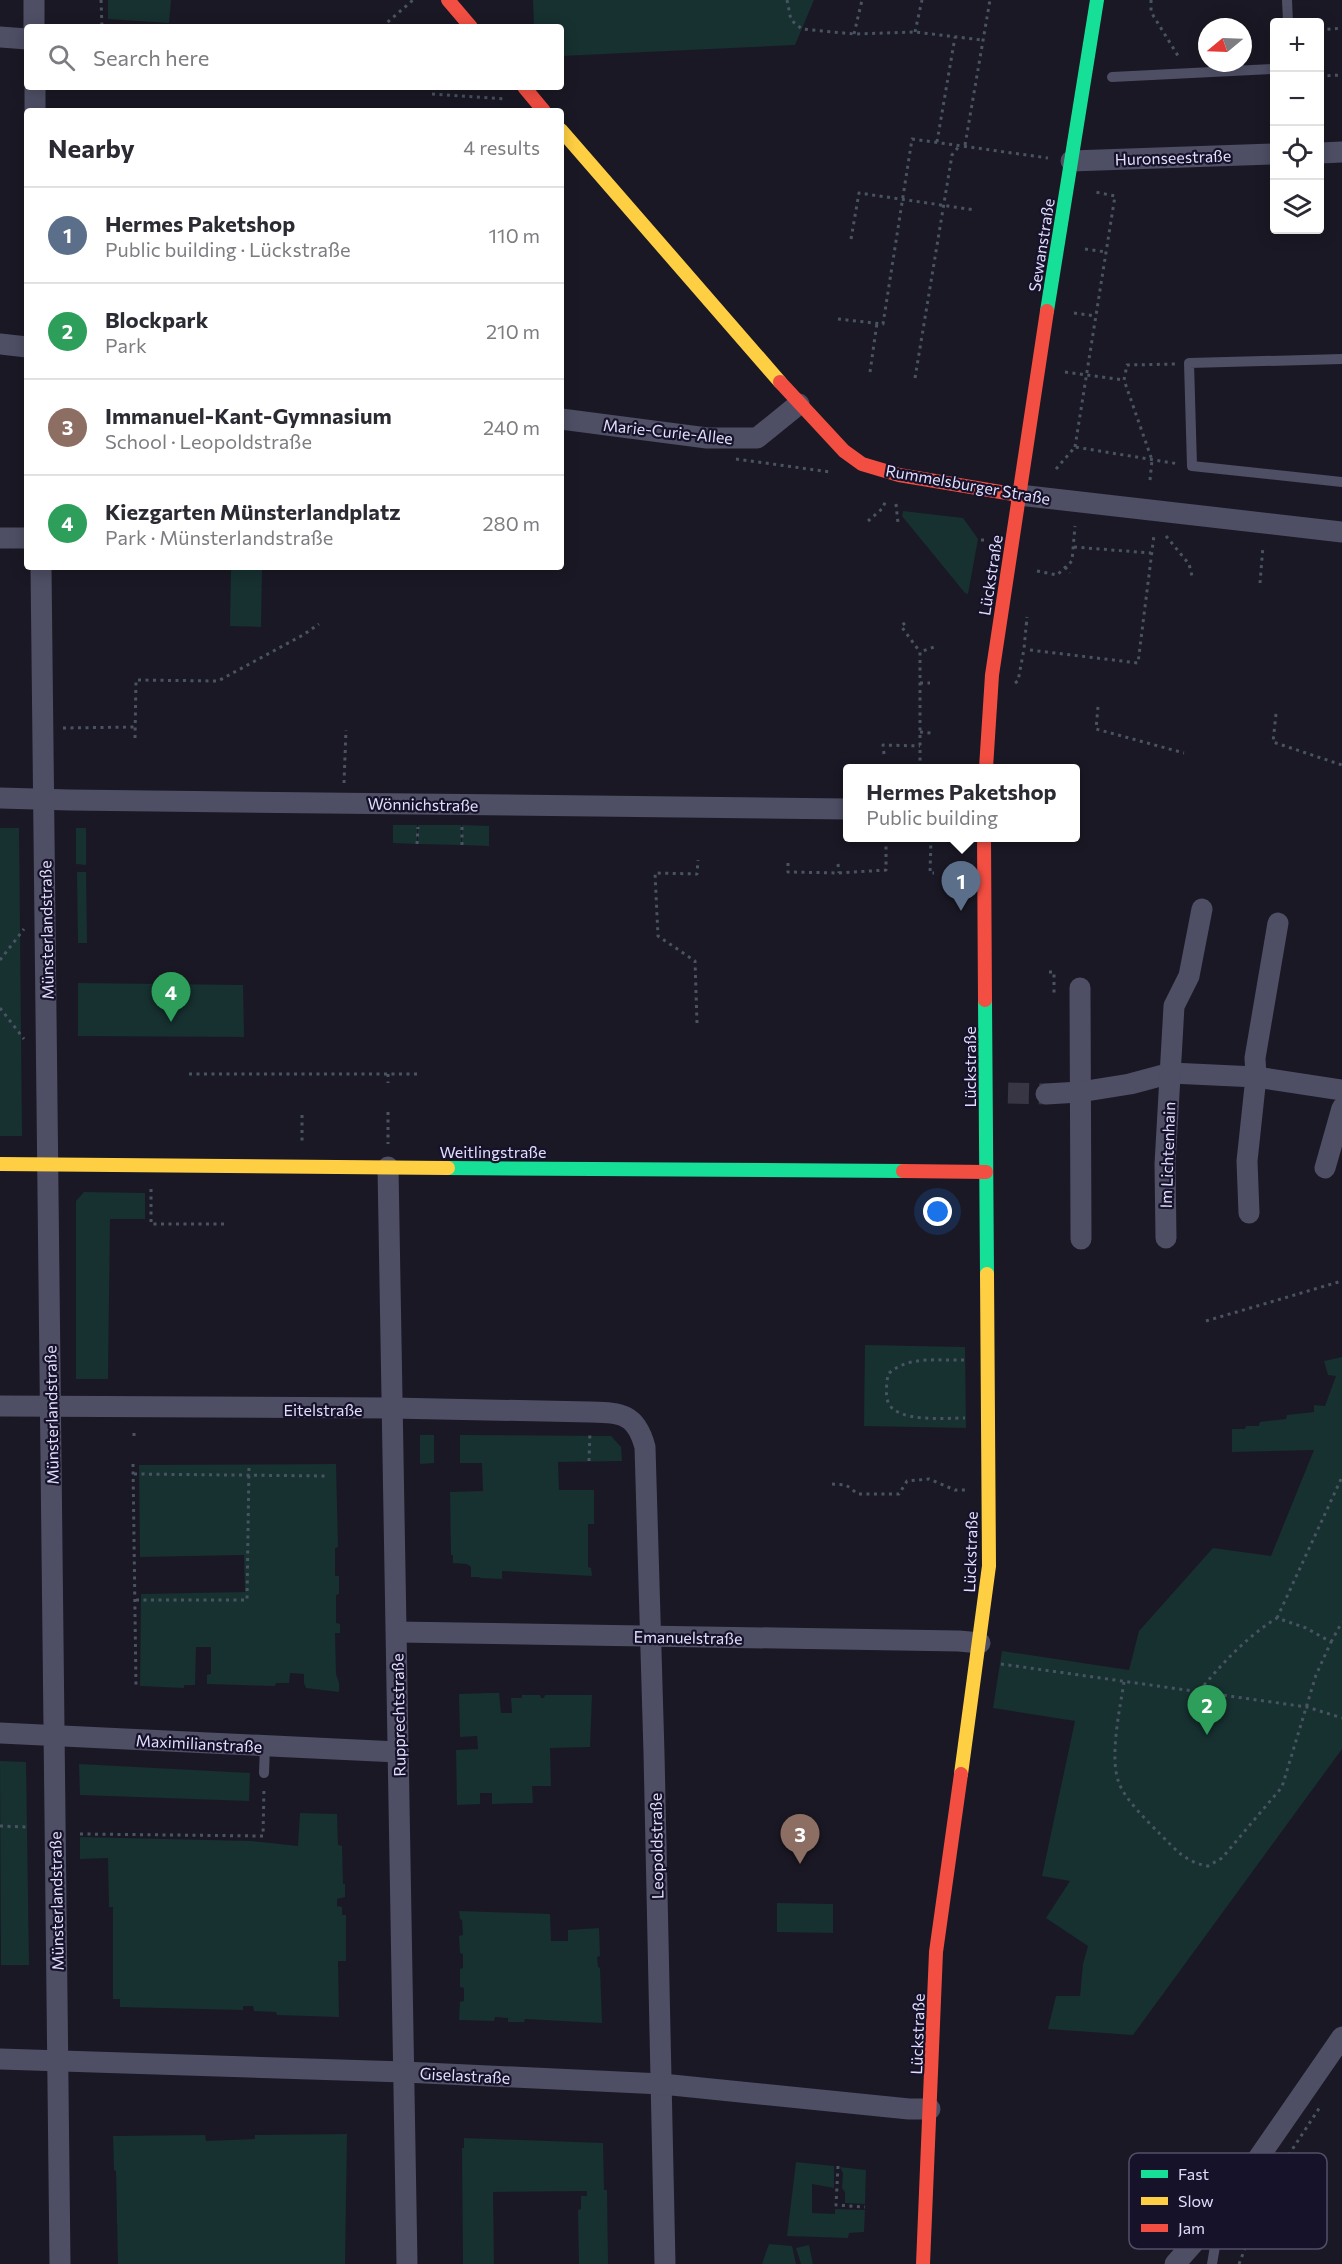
<!DOCTYPE html>
<html lang="en">
<head>
<meta charset="utf-8">
<style>
	:root { --surface:#fff; --page:#f7f7f7; --text:#2b2b33; --muted:#7c7c81; --line:#e1e1e2; --accent:#5d5c6c }
	body { margin:0; font-family:Commissioner,sans-serif; background:var(--page); color:var(--text) }
	.controls { position:absolute; right:18px; top:18px; display:grid; overflow:hidden; border-radius:6px; box-shadow:0 3px 15px #0003 }
	.controls button { width:54px; height:54px; display:grid; place-items:center; padding:0; border:0; border-bottom:2px solid var(--line); background:var(--surface); color:var(--text); font:30px sans-serif }
	.compass { position:absolute; left:1198px; top:18px; width:54px; height:54px; border-radius:50%; background:var(--surface); box-shadow:0 3px 15px #0003; rotate:251deg }
	.you { position:absolute; left:938px; top:1212px; width:21px; height:21px; margin:-15px; border:4px solid #fff; border-radius:50%; background:#1a73e8; box-shadow:0 0 0 9px #1a73e833 }
	.badge { display:grid; place-items:center; width:39px; height:39px; border-radius:50%; background:var(--accent); color:#fff; font-size:20px; font-weight:700 }
	.pin { position:absolute; translate:-50% -50px; filter:drop-shadow(0 2px 3px #0008) }
	.pin::after { content:''; position:absolute; top:32px; width:21px; height:18px; background:inherit; clip-path:polygon(0 0,100% 0,50% 100%) }
	.popup { position:absolute; left:843px; top:764px; width:237px; height:78px; box-sizing:border-box; display:grid; place-content:center; border-radius:6px; background:var(--surface); filter:drop-shadow(0 2px 4px #0005); font-size:20px; white-space:nowrap; color:var(--muted) }
	.popup b { font-size:22px; color:var(--text) }
	.popup::after { content:''; position:absolute; left:50%; top:100%; margin-left:-12px; border:12px solid transparent; border-top-color:var(--surface) }
	.list { margin:0; padding:0; list-style:none }
	h2 { display:flex; justify-content:space-between; align-items:center; height:78px; margin:0; padding:0 24px; font-size:26px }
	h2 small { font-size:20px; font-weight:400; color:var(--muted) }
	.list li { display:grid; grid-template-columns:39px 1fr auto; gap:18px; align-items:center; box-sizing:border-box; height:96px; padding:0 24px; border-top:2px solid var(--line) }
	.list b { display:block; font-size:22px; white-space:nowrap }
	.list p { margin:0; font-size:20px; white-space:nowrap; color:var(--muted) }
	.list em { font-size:20px; font-style:normal; color:var(--muted) }
	.icon { flex:none; width:33px; height:33px; fill:none; stroke:currentColor; stroke-width:2; stroke-linecap:round; stroke-linejoin:round }
	.map { position:relative; flex:none; width:1342px; height:2264px; overflow:hidden }
	.search { position:absolute; background:var(--surface); box-shadow:0 3px 15px #0003; left:24px; top:24px; width:540px; height:66px; display:flex; align-items:center; gap:15px; box-sizing:border-box; padding:0 21px; border-radius:6px; color:var(--muted); font-size:22px }
	.panel { position:absolute; background:var(--surface); box-shadow:0 3px 15px #0003; left:24px; top:108px; width:540px; height:462px; border-radius:6px }
	.map>svg:first-child { display:block }
	.green { fill:#173030 }
	.lines { fill:none; stroke-linecap:round; stroke-linejoin:round }
	.street-tunnel { stroke:#383645; stroke-width:21; stroke-dasharray:21 10; stroke-linecap:butt }
	.path { stroke:#485461; stroke-width:3; stroke-dasharray:3 4.5; stroke-linecap:butt }
	.lane { stroke:#4e4e65; stroke-width:10 }
	.street { stroke:#4e4e65; stroke-width:21 }
	.fast { stroke:#16e098; stroke-width:14 }
	.slow { stroke:#ffcf43; stroke-width:14 }
	.jam { stroke:#f24e42; stroke-width:14 }
	.labels { text-anchor:middle; dominant-baseline:central; stroke-width:4.5; stroke-linejoin:round; paint-order:stroke }
	.street-label { font-size:16px; fill:#e0ddfd; stroke:#16122a }
	.key { fill:#16122a; stroke:#534f69; stroke-width:1.5 }
	.key-label { font-size:16px; fill:#e0ddfd }
</style>
</head>
<body>
<div class="map">
<svg width="1342" height="2264" viewBox="0 0 1342 2264">
	<rect width="100%" height="100%" fill="#1a1824"/>
	<g class="green">
		<polygon points="108,0 171,0 169,23 108,19"/>
		<polygon points="533,0 814,0 795,45 561,56 561,27 534,27"/>
		<polygon points="903,511 963,518 978,539 968,594 965,593 902,516"/>
		<polygon points="231,567 262,567 261,627 230,626"/>
		<polygon points="393,825 417,825 417,844 393,843"/>
		<polygon points="418,825 461,825 461,845 418,844"/>
		<polygon points="462,825 489,826 489,846 462,845"/>
		<polygon points="0,828 19,828 22,1136 0,1136"/>
		<polygon points="76,828 86,828 86,865 76,864"/>
		<polygon points="77,872 86,872 87,943 78,943"/>
		<polygon points="78,983 243,985 244,1037 78,1036"/>
		<polygon points="84,1192 145,1193 145,1219 110,1219 108,1379 76,1379 76,1201"/>
		<polygon points="865,1345 965,1347 966,1428 864,1426"/>
		<polygon points="1342,1357 1342,1749 1133,2035 1048,2029 1056,1996 1080,1996 1083,1964 1088,1946 1046,1918 1070,1881 1042,1876 1075,1721 993,1708 1002,1651 1129,1670 1139,1631 1213,1548 1271,1556 1314,1450 1232,1452 1232,1429 1245,1429 1246,1426 1259,1426 1260,1422 1286,1419 1287,1415 1314,1412 1314,1405 1325,1406 1336,1376 1328,1375 1324,1361"/>
		<polygon points="420,1435 434,1435 434,1463 420,1464"/>
		<polygon points="460,1435 611,1436 621,1447 622,1461 558,1462 559,1490 594,1490 594,1524 588,1524 588,1567 591,1568 592,1576 502,1571 502,1579 480,1578 479,1577 471,1577 471,1567 467,1564 453,1563 453,1555 451,1555 450,1492 483,1491 482,1463 460,1463"/>
		<polygon points="336,1464 338,1547 335,1548 335,1576 339,1576 339,1594 336,1595 336,1623 340,1624 340,1633 335,1633 336,1674 339,1683 339,1692 306,1688 304,1683 304,1674 290,1673 289,1683 276,1683 275,1686 207,1684 207,1675 211,1674 211,1647 196,1647 195,1685 184,1685 184,1688 140,1686 141,1594 245,1592 244,1555 140,1557 139,1465"/>
		<polygon points="490,1693 499,1693 501,1713 512,1713 511,1698 522,1698 522,1695 540,1695 541,1698 544,1698 545,1695 592,1695 590,1747 550,1748 551,1786 532,1786 533,1803 492,1804 492,1793 480,1793 480,1804 457,1805 456,1750 478,1749 477,1736 460,1737 459,1694"/>
		<polygon points="0,1761 26,1762 29,1965 1,1965"/>
		<polygon points="79,1764 250,1773 249,1801 80,1795"/>
		<polygon points="300,1813 337,1814 338,1845 342,1846 343,1884 345,1884 345,1897 337,1899 337,1906 342,1907 342,1915 346,1915 346,1961 338,1961 339,2017 277,2015 276,2012 254,2011 253,2006 243,2006 243,2010 120,2007 120,1999 113,1999 113,1907 109,1907 108,1858 80,1859 80,1837 251,1841 298,1846"/>
		<polygon points="777,1903 833,1904 833,1933 777,1932"/>
		<polygon points="459,1911 550,1914 551,1941 568,1941 568,1930 599,1928 600,1956 597,1957 598,1967 600,1968 602,2023 525,2019 524,2022 508,2022 508,2018 495,2017 494,2021 459,2020 460,2002 464,2001 464,1988 460,1987 460,1969 463,1968 463,1954 460,1953 459,1936 463,1935 462,1920 460,1919"/>
		<polygon points="347,2134 345,2264 118,2264 116,2171 114,2170 113,2136 205,2135 206,2141 255,2139 255,2135"/>
		<polygon points="464,2138 603,2143 604,2190 607,2190 608,2264 579,2264 578,2210 581,2209 581,2196 587,2196 587,2191 493,2192 494,2264 463,2264 462,2148 464,2148"/>
		<polygon points="796,2162 834,2166 834,2188 812,2184 812,2213 835,2214 835,2209 865,2210 864,2232 849,2233 848,2238 787,2236"/>
		<polygon points="840,2167 866,2170 865,2204 845,2203 845,2192 842,2188 843,2173"/>
		<polygon points="769,2244 792,2246 796,2264 762,2264"/>
		<polygon points="809,2245 813,2264 801,2264 796,2248"/>
	</g>
	<g class="lines">
		<polyline class="street-tunnel" points="1008,1093 1046,1094"/>
		<g class="path">
			<polyline points="101,0 102,27"/>
			<polyline points="787,0 791,20 802,29 854,34 915,32 982,40"/>
			<polyline points="1151,0 1151,12 1180,59"/>
			<polyline points="382,27 413,0"/>
			<polyline points="1320,30 1342,28"/>
			<polyline points="915,32 922,0"/>
			<polyline points="854,34 862,0"/>
			<polyline points="1320,76 1342,75"/>
			<polyline points="432,94 505,99"/>
			<polyline points="937,142 955,37"/>
			<polyline points="965,145 990,0"/>
			<polyline points="851,239 859,193 975,210"/>
			<polyline points="1085,249 1106,252"/>
			<polyline points="1074,313 1096,316"/>
			<polyline points="838,319 883,324 912,139 1048,158"/>
			<polyline points="870,372 877,323"/>
			<polyline points="1065,372 1124,380"/>
			<polyline points="915,378 952,155 960,145"/>
			<polyline points="1075,447 1115,196 1095,192"/>
			<polyline points="736,459 830,472"/>
			<polyline points="1056,469 1075,447 1179,464"/>
			<polyline points="1150,480 1152,460 1124,380 1127,365 1176,364"/>
			<polyline points="896,504 898,523"/>
			<polyline points="868,521 883,508 885,502"/>
			<polyline points="1166,536 1189,564 1192,576"/>
			<polyline points="981,540 985,540"/>
			<polyline points="1074,547 1151,553"/>
			<polyline points="1065,567 1070,573"/>
			<polyline points="1037,571 1057,575 1072,561 1075,526"/>
			<polyline points="1260,583 1263,546"/>
			<polyline points="905,623 901,626 920,652"/>
			<polyline points="1025,623 1032,624"/>
			<polyline points="1030,650 1138,663 1154,535"/>
			<polyline points="920,683 930,683"/>
			<polyline points="1015,683 1018,681 1024,649 1027,617"/>
			<polyline points="1098,707 1096,729 1184,753"/>
			<polyline points="1276,714 1273,742 1342,765"/>
			<polyline points="63,728 135,727"/>
			<polyline points="920,732 931,733"/>
			<polyline points="135,738 136,680 218,681 303,635 319,624"/>
			<polyline points="884,754 883,745 920,746"/>
			<polyline points="920,768 920,652 937,646"/>
			<polyline points="344,783 346,730"/>
			<polyline points="462,827 462,845"/>
			<polyline points="931,838 930,873 934,873"/>
			<polyline points="417,844 418,827"/>
			<polyline points="788,863 788,872 839,873 886,870 886,838"/>
			<polyline points="838,864 839,873"/>
			<polyline points="0,960 24,929"/>
			<polyline points="1049,972 1054,972 1054,994"/>
			<polyline points="0,1008 24,1039"/>
			<polyline points="697,1023 695,961 658,936 655,873 697,874 698,860"/>
			<polyline points="189,1074 417,1074"/>
			<polyline points="388,1074 388,1083"/>
			<polyline points="388,1112 388,1144"/>
			<polyline points="302,1115 302,1143"/>
			<polyline points="151,1189 151,1224 227,1224"/>
			<polyline points="1206,1321 1342,1281"/>
			<path d="M964,1360C938,1361 909,1355 888,1374C887,1382 885,1394 888,1402C896,1423 946,1418 965,1418"/>
			<polyline points="134,1436 134,1429"/>
			<polyline points="589,1461 590,1431"/>
			<polyline points="133,1464 136,1688"/>
			<polyline points="134,1474 329,1476"/>
			<polyline points="832,1484 846,1485 858,1494 899,1494 907,1481 929,1479 955,1490 966,1490"/>
			<polyline points="136,1600 247,1600 249,1464"/>
			<polyline points="1277,1618 1342,1477"/>
			<polyline points="1331,1642 1342,1622"/>
			<polyline points="1001,1664 1307,1707 1342,1718"/>
			<path d="M1124,1682C1120,1708 1109,1758 1119,1783C1125,1799 1147,1821 1160,1834C1176,1850 1185,1862 1208,1866L1222,1858L1282,1787L1316,1675L1331,1642L1306,1628L1277,1618C1246,1637 1222,1664 1199,1691"/>
			<polyline points="0,1826 27,1827"/>
			<polyline points="80,1834 263,1836 264,1787"/>
			<polyline points="838,2166 836,2205 865,2207"/>
			<polyline points="1239,2264 1264,2199 1286,2159 1320,2107"/>
		</g>
		<g class="lane">
			<polyline points="1287,0 1288,22"/>
			<polyline points="1112,77 1274,69"/>
			<polyline points="1342,359 1189,363 1192,466 1342,482"/>
			<polyline points="264,1773 265,1747"/>
			<polyline points="1212,2264 1220,2217"/>
		</g>
		<g class="street">
			<polyline points="34,0 34,27"/>
			<polyline points="0,37 27,39"/>
			<polyline points="35,87 35,111"/>
			<polyline points="1320,153 1342,152"/>
			<polyline points="1071,161 1274,154"/>
			<polyline points="0,344 27,347"/>
			<polyline points="561,419 707,438 757,438 799,404"/>
			<polyline points="1019,495 1342,532"/>
			<polyline points="0,538 27,538"/>
			<polyline points="41,567 60,2264"/>
			<polyline points="0,798 70,800 847,809"/>
			<polyline points="1080,988 1081,1239"/>
			<polyline points="1046,1094 1080,1092 1130,1084 1171,1073 1256,1077 1342,1090"/>
			<polyline points="388,1167 407,2264"/>
			<polyline points="1325,1168 1342,1108"/>
			<polyline points="1249,1213 1247,1161 1256,1077 1255,1058 1278,923"/>
			<polyline points="1166,1238 1165,1164 1174,1006 1189,976 1202,909"/>
			<path d="M0,1406L392,1408L590,1412C621,1413 636,1413 645,1447L654,1753L665,2264"/>
			<polyline points="397,1632 959,1641 980,1643"/>
			<polyline points="0,1733 398,1752"/>
			<polyline points="0,2059 404,2072 662,2084 909,2109 930,2109"/>
			<polyline points="1175,2264 1221,2212 1342,2037"/>
		</g>
		<g class="fast">
			<polyline points="1047,311 1097,0"/>
			<polyline points="985,1000 987,1274"/>
			<polyline points="448,1168 903,1171"/>
		</g>
		<g class="slow">
			<polyline points="561,130 780,382"/>
			<polyline points="0,1164 448,1168"/>
			<polyline points="961,1774 989,1566 987,1274"/>
		</g>
		<g class="jam">
			<polyline points="448,0 471,27"/>
			<polyline points="524,87 544,111"/>
			<polyline points="780,382 844,451 862,464 899,475 1019,495"/>
			<polyline points="986,768 992,675 1047,311"/>
			<polyline points="984,838 985,1000"/>
			<polyline points="903,1171 986,1172"/>
			<polyline points="923,2264 936,1952 961,1774"/>
		</g>
	</g>
	<g class="labels">
		<g class="street-label">
			<text transform="translate(1173 157) rotate(-2)">Huronseestraße</text>
			<text transform="translate(1041 245) rotate(-81)">Sewanstraße</text>
			<text transform="translate(668 431) rotate(6)">Marie-Curie-Allee</text>
			<text transform="translate(968 484) rotate(10)">Rummelsburger Straße</text>
			<text transform="translate(990 575) rotate(-81)">Lückstraße</text>
			<text transform="translate(423 804) rotate(1)">Wönnichstraße</text>
			<text transform="translate(46 930) rotate(-91)">Münsterlandstraße</text>
			<text transform="translate(969 1067) rotate(-90)">Lückstraße</text>
			<text x="493" y="1151">Weitlingstraße</text>
			<text transform="translate(1167 1155) rotate(-88)">Im Lichtenhain</text>
			<text x="323" y="1409">Eitelstraße</text>
			<text transform="translate(51 1415) rotate(-91)">Münsterlandstraße</text>
			<text transform="translate(970 1552) rotate(-88)">Lückstraße</text>
			<text transform="translate(688 1637) rotate(1)">Emanuelstraße</text>
			<text transform="translate(398 1715) rotate(-91)">Rupprechtstraße</text>
			<text transform="translate(199 1743) rotate(3)">Maximilianstraße</text>
			<text transform="translate(656 1846) rotate(-91)">Leopoldstraße</text>
			<text transform="translate(56 1901) rotate(-91)">Münsterlandstraße</text>
			<text transform="translate(917 2034) rotate(-88)">Lückstraße</text>
			<text transform="translate(465 2075) rotate(3)">Giselastraße</text>
		</g>
	</g>
	<rect x="1129" y="2153" width="198" height="96" rx="9" class="key"/>
	<rect x="1141" y="2170" width="27" height="8" fill="#16e098"/>
	<rect x="1141" y="2197" width="27" height="8" fill="#ffcf43"/>
	<rect x="1141" y="2224" width="27" height="8" fill="#f24e42"/>
	<g class="key-label">
		<text x="1178" y="2180">Fast</text>
		<text x="1178" y="2207">Slow</text>
		<text x="1178" y="2234">Jam</text>
	</g>
</svg>
<div class="controls">
<button>+</button>
<button>−</button>
<button><svg class="icon" aria-label="locate" viewBox="0 0 24 24"><circle cx="12" cy="12" r="6"/><path d="M12 2v4M12 18v4M2 12h4M18 12h4"/></svg></button>
<button><svg class="icon" aria-label="layers" viewBox="0 0 24 24"><path d="M12 4l9 5-9 5-9-5zM3 14l9 5 9-5"/></svg></button>
</div>
<svg class="compass" viewBox="-18 -18 36 36"><path d="M0-13l5 13h-10z" fill="#e53935"/><path d="M0 13l5-13h-10z" fill="#7c7c81"/></svg>
<div class="you"></div>
<div class="pin badge" style="left:961px;top:911px;background:#5c6f8a">1</div>
<div class="popup"><b>Hermes Paketshop</b>Public building</div>
<div class="pin badge" style="left:1207px;top:1735px;background:#2e9e5b">2</div>
<div class="pin badge" style="left:800px;top:1864px;background:#8d6e63">3</div>
<div class="pin badge" style="left:171px;top:1022px;background:#2e9e5b">4</div>
<div class="search"><svg class="icon" aria-label="search" viewBox="0 0 24 24"><circle cx="10" cy="10" r="6"/><path d="M15 15l6 6"/></svg>Search here</div>
<section class="panel">
<h2>Nearby<small>4 results</small></h2>
<ul class="list">
<li><span class="badge" style="background:#5c6f8a">1</span><div><b>Hermes Paketshop</b><p>Public building · Lückstraße</p></div><em>110 m</em></li>
<li><span class="badge" style="background:#2e9e5b">2</span><div><b>Blockpark</b><p>Park</p></div><em>210 m</em></li>
<li><span class="badge" style="background:#8d6e63">3</span><div><b>Immanuel-Kant-Gymnasium</b><p>School · Leopoldstraße</p></div><em>240 m</em></li>
<li><span class="badge" style="background:#2e9e5b">4</span><div><b>Kiezgarten Münsterlandplatz</b><p>Park · Münsterlandstraße</p></div><em>280 m</em></li>
</ul>
</section>
</div>
</body>
</html>
